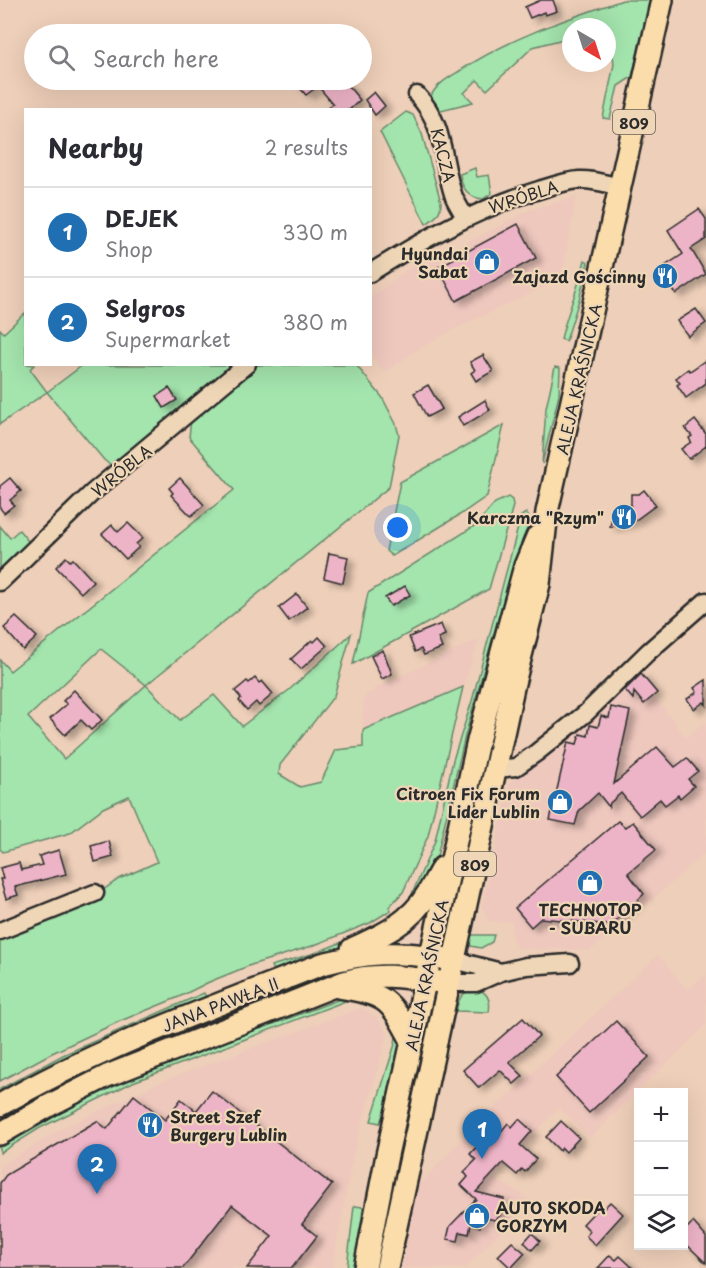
<!DOCTYPE html>
<html lang="en">
<head>
<meta charset="utf-8">
<style>
	:root { --surface:#fff; --page:#f7f7f7; --text:#2b2b33; --muted:#7c7c81; --line:#e1e1e2; --accent:#1f6fb2 }
	body { margin:0; font-family:"Playpen Sans",sans-serif; background:var(--page); color:var(--text) }
	.controls { position:absolute; right:18px; bottom:18px; display:grid; overflow:hidden; border-radius:0px; box-shadow:0 6px 24px #0002 }
	.controls button { width:54px; height:54px; display:grid; place-items:center; padding:0; border:0; border-bottom:2px solid var(--line); background:var(--surface); color:var(--text); font:30px sans-serif }
	.compass { position:absolute; left:562px; top:18px; width:54px; height:54px; border-radius:50%; background:var(--surface); box-shadow:0 6px 24px #0002; rotate:141deg }
	.you { position:absolute; left:398px; top:528px; width:21px; height:21px; margin:-15px; border:4px solid #fff; border-radius:50%; background:#1a73e8; box-shadow:0 0 0 9px #1a73e833 }
	.badge { display:grid; place-items:center; width:39px; height:39px; border-radius:50%; background:var(--accent); color:#fff; font-size:20px; font-weight:700 }
	.pin { position:absolute; translate:-50% -50px; filter:drop-shadow(0 2px 3px #0008) }
	.pin::after { content:''; position:absolute; top:32px; width:21px; height:18px; background:inherit; clip-path:polygon(0 0,100% 0,50% 100%) }
	.list { margin:0; padding:0; list-style:none }
	h2 { display:flex; justify-content:space-between; align-items:center; height:78px; margin:0; padding:0 24px; font-size:26px }
	h2 small { font-size:20px; font-weight:400; color:var(--muted) }
	.list li { display:grid; grid-template-columns:39px 1fr auto; gap:18px; align-items:center; box-sizing:border-box; height:90px; padding:0 24px; border-top:2px solid var(--line) }
	.list b { display:block; font-size:22px; white-space:nowrap }
	.list p { margin:0; font-size:20px; white-space:nowrap; color:var(--muted) }
	.list em { font-size:20px; font-style:normal; color:var(--muted) }
	.icon { flex:none; width:33px; height:33px; fill:none; stroke:currentColor; stroke-width:2; stroke-linecap:round; stroke-linejoin:round }
	.map { position:relative; flex:none; width:706px; height:1268px; overflow:hidden }
	.search { position:absolute; background:var(--surface); box-shadow:0 6px 24px #0002; left:24px; top:24px; width:348px; height:66px; display:flex; align-items:center; gap:15px; box-sizing:border-box; padding:0 21px; border-radius:33px; color:var(--muted); font-size:22px }
	.panel { position:absolute; background:var(--surface); box-shadow:0 6px 24px #0002; left:24px; top:108px; width:348px; height:258px; border-radius:0px }
	.map>svg:first-child { display:block }
	.built { fill:#eec7bd }
	.green { fill:#a4e4ad; stroke:#68886c; stroke-width:1.5; fill-rule:evenodd }
	.building { fill:#edb4c7; stroke:#2b2b2b; stroke-width:1.5; filter:url(#shadow) }
	.lines { fill:none; stroke-linecap:round; stroke-linejoin:round }
	.minor-casing { stroke:#2b2b2b; stroke-width:21 }
	.major-casing { stroke:#2b2b2b; stroke-width:26 }
	.minor { stroke:#eed6b6; stroke-width:16 }
	.major { stroke:#fbddab; stroke-width:21 }
	.labels { text-anchor:middle; dominant-baseline:central; stroke-width:4.5; stroke-linejoin:round; paint-order:stroke }
	.shield { fill:#eed6b6; stroke:#665e55; stroke-width:1.5 }
	.shield-label { font-size:15px; font-weight:bold; fill:#2b2b2b }
	.street-label { font-size:16px; fill:#2b2b2b; stroke:#eed6b6 }
	.poi-label { font-size:16px; font-weight:bold; fill:#2b2b2b; stroke:#eed6b6; text-anchor:end }
</style>
</head>
<body>
<div class="map">
<svg width="706" height="1268" viewBox="0 0 706 1268">
	<defs>
		<filter id="shadow"><feDropShadow dx="6" dy="4" stdDeviation="3" flood-color="#0004"/></filter>
	</defs>
	<rect width="100%" height="100%" fill="#eecfb9"/>
	<filter id="ink" filterUnits="userSpaceOnUse"><feTurbulence type="fractalNoise" baseFrequency=".0167" numOctaves="2"/><feDisplacementMap in="SourceGraphic" scale="12" xChannelSelector="R" yChannelSelector="G"/><feConvolveMatrix kernelMatrix="1 2 1 2 8 2 1 2 1" color-interpolation-filters="sRGB"/></filter>
	<g filter="url(#ink)">
		<g class="built">
			<polygon points="576,197 561,279 456,328 418,349 385,372 371,355 370,298 424,257 428,263 532,209"/>
			<polygon points="479,639 463,687 363,730 364,697 378,687"/>
			<polygon points="635,671 686,738 706,721 706,851 655,897 590,950 517,948 512,937 512,922 489,921 482,906 510,783"/>
			<polygon points="658,955 687,990 706,975 706,1025 590,1138 559,1107 493,1178 521,1194 530,1201 465,1268 401,1268 419,1185 470,1131"/>
			<polygon points="362,1008 377,1018 387,1035 354,1150 332,1268 0,1268 0,1166 67,1126 163,1081"/>
		</g>
		<g class="green">
			<path d="M623,0H650L632,77L618,86L610,119L603,118L614,64L613,56L607,45V27H571V37L533,47L487,90L477,80L464,93L473,102L441,110L436,107L431,96C436,85 448,78 458,72C511,37 564,20 623,0Z"/>
			<path d="M406,112L413,115L422,134L441,202C441,214 435,218 426,224L380,132Z"/>
			<path d="M475,168L477,177L489,175L492,193L483,199C468,198 461,187 460,174Z"/>
			<path d="M585,260L588,262L579,300L566,341L561,339C567,312 579,287 585,260Z"/>
			<polygon points="25,313 26,364 34,365 30,369 47,392 83,365 240,365 114,468 104,460 47,392 0,424 0,329 4,333"/>
			<path d="M255,365H356L382,397L396,424L399,435L389,487L146,685L180,720L214,695L242,726L289,690L351,634L334,696L280,765L279,774L300,787L321,782L336,750L363,747V730L463,687L428,836L403,892L389,907L391,910L370,923L312,946L251,965L209,982L179,997L118,1022L50,1054L0,1081V938L74,910L119,879L157,862L129,796L103,808L70,833L3,852L0,849V660L10,671L234,490L189,437L191,420ZM101,649L146,685L64,759L28,717Z"/>
			<polygon points="555,367 560,368 559,395 542,464 546,408"/>
			<polygon points="504,425 487,496 461,514 392,556 386,551 400,482"/>
			<polygon points="508,497 512,500 513,506 489,589 353,664 368,593 476,525 495,503"/>
			<polygon points="526,513 530,519 522,547 503,601 465,736 434,869 431,878 409,901 435,841 453,760 472,701 521,516"/>
			<polygon points="0,526 10,538 19,530 28,541 26,547 0,575"/>
			<polygon points="362,934 374,935 303,963 273,971 271,966 315,953"/>
			<polygon points="466,935 494,935 492,942 481,948 471,946"/>
			<path d="M476,989C488,992 491,1001 489,1012L456,1011C459,997 462,992 476,989Z"/>
			<polygon points="204,993 206,997 195,1005 0,1096 0,1089 63,1055"/>
			<path d="M351,995L379,1006C369,1008 359,999 348,1000L133,1082L40,1128L0,1153V1142L75,1100L212,1042L263,1028Z"/>
			<path d="M248,1000L251,1005L0,1125V1121C49,1091 100,1069 152,1045C185,1030 215,1013 248,1000Z"/>
			<polygon points="392,1018 402,1044 396,1076 380,1123 371,1121 395,1044 396,1036"/>
			<polygon points="354,1206 363,1207 358,1268 347,1268"/>
		</g>
		<g class="building">
			<polygon points="541,0 553,0 557,11 545,15 544,12 530,18 525,7"/>
			<polygon points="293,80 343,80 360,100 349,110 325,110 333,104 318,86 306,95"/>
			<polygon points="374,92 385,106 375,115 365,100"/>
			<polygon points="699,209 706,219 706,239 691,249 706,274 676,294 659,270 683,254 668,230"/>
			<polygon points="518,224 536,258 456,301 438,267"/>
			<polygon points="696,309 706,323 688,336 677,321"/>
			<polygon points="483,355 493,371 476,381 471,373 475,370 470,362"/>
			<polygon points="706,360 706,383 686,398 677,385 680,383 676,378 688,369 690,371"/>
			<polygon points="428,385 442,409 427,417 414,393"/>
			<polygon points="169,388 177,400 164,408 157,396"/>
			<polygon points="485,400 490,410 463,426 458,417"/>
			<polygon points="695,420 706,434 706,446 689,459 681,449 691,442 689,438 692,436 685,428"/>
			<polygon points="10,478 21,491 10,500 14,505 4,513 0,508 0,486"/>
			<polygon points="180,478 204,505 191,516 171,495 173,493 169,488"/>
			<polygon points="644,490 656,505 633,522 610,527 613,511 631,505 631,494 639,494"/>
			<polygon points="128,523 143,538 136,544 139,547 126,559 102,534 112,525 118,532"/>
			<polygon points="329,553 348,557 343,583 324,578"/>
			<polygon points="66,557 70,561 73,559 93,581 81,593 56,567"/>
			<polygon points="405,586 410,595 391,606 385,598"/>
			<polygon points="297,594 307,607 289,621 279,608"/>
			<polygon points="16,617 37,637 23,650 4,628"/>
			<polygon points="441,624 445,635 438,638 442,648 424,655 421,649 415,652 409,637"/>
			<polygon points="319,637 327,646 301,669 291,659 312,640 314,642"/>
			<polygon points="383,650 392,674 382,679 371,656"/>
			<polygon points="641,674 657,693 644,704 634,692 633,699 625,690"/>
			<polygon points="255,678 259,683 262,681 273,694 259,706 256,702 247,710 239,701 241,698 235,691 247,681 249,683"/>
			<polygon points="706,680 706,705 704,702 694,709 687,699 697,692 694,688"/>
			<polygon points="74,690 102,720 91,730 81,720 65,735 50,719 67,704 63,701"/>
			<polygon points="611,707 630,711 614,784 657,747 675,767 687,758 698,771 688,779 694,786 680,798 678,795 665,805 660,799 640,816 621,793 610,803 609,807 598,793 579,811 575,825 550,820 568,742 577,744 580,734 588,736 590,725 598,727 601,716 609,718"/>
			<polygon points="618,821 625,827 633,822 656,850 628,873 644,894 611,925 541,918 531,927 515,908"/>
			<polygon points="109,841 113,857 95,862 91,846"/>
			<polygon points="59,850 66,874 15,887 18,895 6,899 0,879 3,879 0,868 19,863 21,870 42,865 39,856"/>
			<polygon points="523,1018 539,1036 509,1062 523,1076 514,1084 500,1070 479,1088 463,1070"/>
			<polygon points="616,1021 649,1057 589,1113 556,1077"/>
			<polygon points="212,1091 332,1185 302,1224 317,1236 292,1268 247,1268 272,1236 232,1205 183,1268 0,1268 0,1183 6,1175 97,1121 107,1129 134,1095 165,1120 181,1099 196,1111"/>
			<polygon points="519,1119 532,1131 520,1145 536,1159 525,1172 522,1169 517,1175 503,1163 476,1192 504,1199 500,1215 495,1220 482,1217 480,1227 471,1224 469,1234 460,1232 458,1241 447,1239 450,1226 476,1199 461,1185 468,1177 464,1172 476,1160 470,1154 494,1128 499,1134 508,1123 512,1127"/>
			<polygon points="561,1121 579,1138 566,1152 562,1148 560,1151 546,1137"/>
			<polygon points="610,1202 623,1214 595,1245 586,1236 590,1231 583,1224 600,1206 603,1209"/>
			<polygon points="693,1222 706,1237 706,1263 684,1242 684,1231"/>
			<polygon points="532,1233 540,1241 532,1250 524,1242"/>
			<polygon points="512,1242 525,1253 511,1268 498,1256"/>
			<polygon points="610,1255 616,1260 620,1256 633,1268 598,1268"/>
		</g>
		<g class="lines">
			<g class="minor-casing">
				<g id="minor">
					<path d="M417,95C446,125 441,160 454,197C457,204 462,211 465,218"/>
					<path d="M370,273C424,239 478,208 539,190C552,186 566,181 579,180C593,179 607,184 620,187"/>
					<polyline points="0,582 92,493 247,364"/>
					<polyline points="496,769 516,767 536,753 586,713 648,652 706,601"/>
					<polyline points="0,931 95,893"/>
					<polyline points="454,960 501,972"/>
					<polyline points="448,983 476,983 501,972 526,966 570,963"/>
				</g>
			</g>
			<g class="major-casing">
				<g id="major">
					<path d="M352,949C383,935 410,923 428,893C433,885 437,876 442,868"/>
					<path d="M338,987C386,995 389,997 412,1041"/>
					<path d="M0,1105C102,1046 213,1007 322,964C369,952 394,951 442,958"/>
					<path d="M0,1134L50,1105L107,1076L344,982C377,972 406,977 439,982"/>
					<polyline points="365,1268 387,1155 478,741 525,566 537,537"/>
					<polyline points="387,1268 514,683 539,584 547,512 662,0"/>
				</g>
			</g>
			<use href="#minor" class="minor"/>
			<use href="#major" class="major"/>
		</g>
	</g>
	<defs>
		<g id="shop-disc" transform="scale(1.35)"><circle r="9.5" fill="#1f6fb2" stroke="#eed6b6"/><path d="M-5-2.5h2.3a2.7 3.5 0 0 1 5.4 0H5L5.5 6h-11ZM-1.5-2.5h3a1.5 2.3 0 0 0-3 0Z" fill="#fff"/></g>
		<g id="restaurant-disc" transform="scale(1.35)"><circle r="9.5" fill="#1f6fb2" stroke="#eed6b6"/><path d="M-5-6h1v4h1v-4h1v4h1v-4h1v5L-1.5 .5V6h-2V.5L-5-1ZM5-6V6H3V1.5H1.5Q1.5-4 5-6Z" fill="#fff"/></g>
	</defs>
	<g fill-rule="evenodd">
		<use href="#shop-disc" x="487" y="262"/>
		<use href="#restaurant-disc" x="665" y="276"/>
		<use href="#restaurant-disc" x="624" y="517"/>
		<use href="#shop-disc" x="560" y="802"/>
		<use href="#shop-disc" x="590" y="883"/>
		<use href="#restaurant-disc" x="150" y="1125"/>
		<use href="#shop-disc" x="477" y="1216"/>
	</g>
	<g class="labels">
		<g class="shield">
			<rect x="613" y="110" width="42" height="24" rx="4.5"/>
			<rect x="454" y="852" width="42" height="24" rx="4.5"/>
		</g>
		<g class="shield-label">
			<text x="634" y="122">809</text>
			<text x="475" y="864">809</text>
		</g>
		<g class="street-label">
			<text transform="translate(444 155) rotate(76)">KACZA</text>
			<text transform="translate(523 196) rotate(-18)">WRÓBLA</text>
			<text transform="translate(578 379) rotate(-77)">ALEJA KRAŚNICKA</text>
			<text transform="translate(121 470) rotate(-39)">WRÓBLA</text>
			<text transform="translate(426 975) rotate(-78)">ALEJA KRAŚNICKA</text>
			<text transform="translate(220 1004) rotate(-21)">JANA PAWŁA II</text>
		</g>
		<g class="poi-label">
			<text x="468" y="253">Hyundai<tspan x="468" dy="18">Sabat</tspan></text>
			<text x="646" y="276">Zajazd Gościnny</text>
			<text x="604" y="517">Karczma "Rzym"</text>
			<text x="540" y="793">Citroen Fix Forum<tspan x="540" dy="18">Lider Lublin</tspan></text>
			<text x="590" y="909" text-anchor="middle">TECHNOTOP<tspan x="590" dy="18">- SUBARU</tspan></text>
			<text x="170" y="1116" text-anchor="start">Street Szef<tspan x="170" dy="18">Burgery Lublin</tspan></text>
			<text x="496" y="1207" text-anchor="start">AUTO SKODA<tspan x="496" dy="18">GORZYM</tspan></text>
		</g>
	</g>
</svg>
<div class="controls">
<button>+</button>
<button>−</button>
<button><svg class="icon" aria-label="layers" viewBox="0 0 24 24"><path d="M12 4l9 5-9 5-9-5zM3 14l9 5 9-5"/></svg></button>
</div>
<svg class="compass" viewBox="-18 -18 36 36"><path d="M0-13l5 13h-10z" fill="#e53935"/><path d="M0 13l5-13h-10z" fill="#7c7c81"/></svg>
<div class="you"></div>
<div class="pin badge" style="left:482px;top:1159px">1</div>
<div class="pin badge" style="left:97px;top:1194px">2</div>
<div class="search"><svg class="icon" aria-label="search" viewBox="0 0 24 24"><circle cx="10" cy="10" r="6"/><path d="M15 15l6 6"/></svg>Search here</div>
<section class="panel">
<h2>Nearby<small>2 results</small></h2>
<ul class="list">
<li><span class="badge">1</span><div><b>DEJEK</b><p>Shop</p></div><em>330 m</em></li>
<li><span class="badge">2</span><div><b>Selgros</b><p>Supermarket</p></div><em>380 m</em></li>
</ul>
</section>
</div>
</body>
</html>
